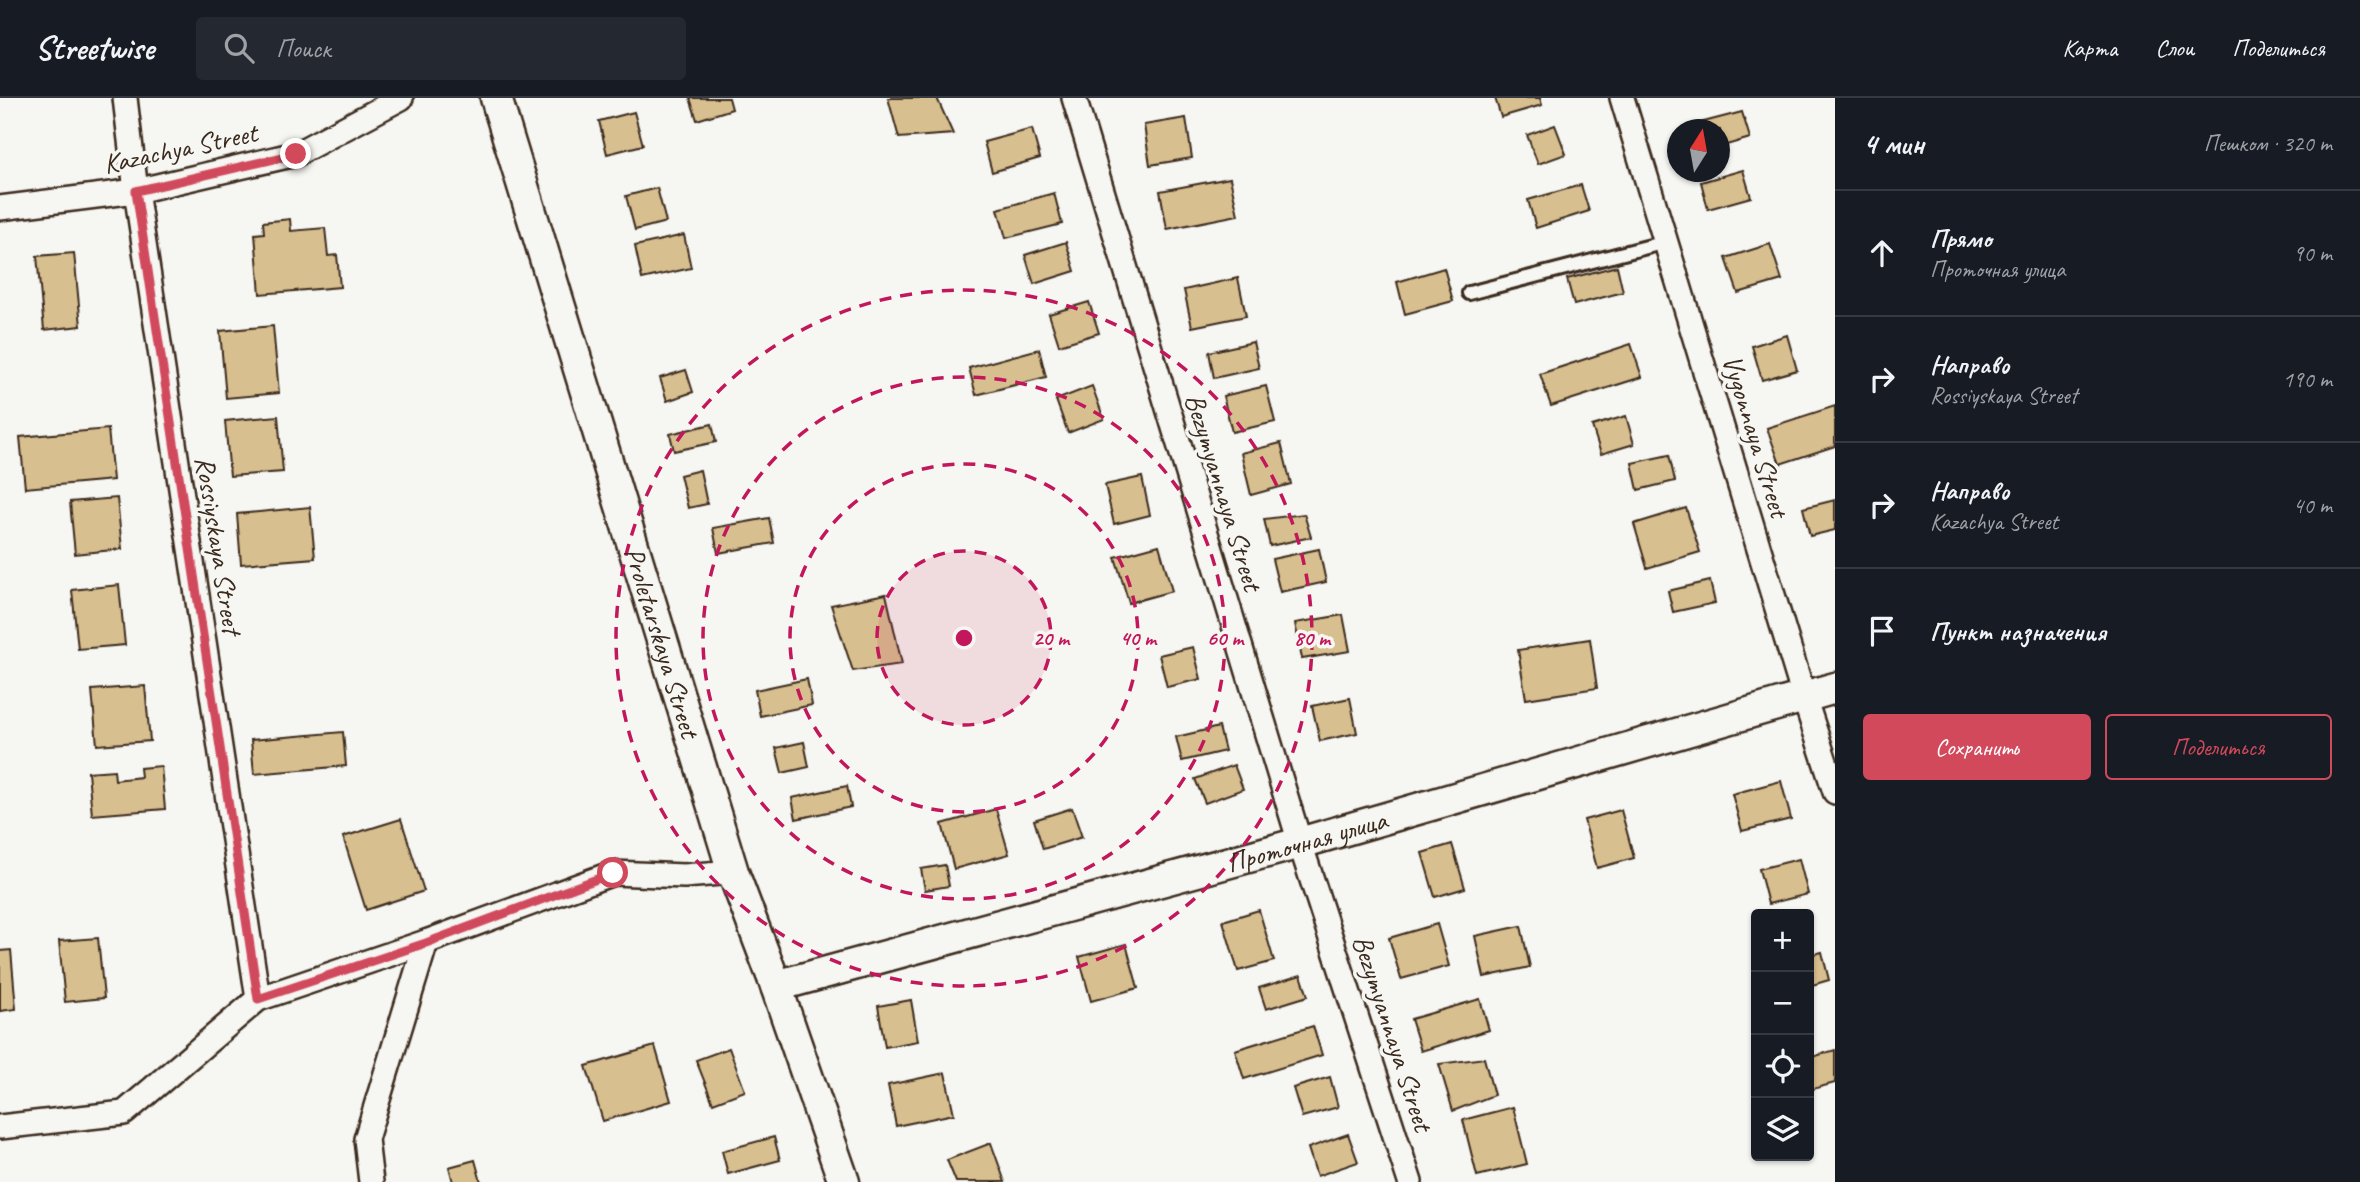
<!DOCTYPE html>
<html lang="ru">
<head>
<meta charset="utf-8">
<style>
	:root { --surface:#171b24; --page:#242831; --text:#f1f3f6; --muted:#9ea1a6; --line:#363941; --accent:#d1495b }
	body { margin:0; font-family:Caveat,sans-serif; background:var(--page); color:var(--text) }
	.controls { position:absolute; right:21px; bottom:21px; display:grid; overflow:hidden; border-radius:7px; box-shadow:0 2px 5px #0004 }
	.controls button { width:63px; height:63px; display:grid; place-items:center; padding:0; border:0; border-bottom:2px solid var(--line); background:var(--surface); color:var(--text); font:35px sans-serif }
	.compass { position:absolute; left:1667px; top:21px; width:63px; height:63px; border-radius:50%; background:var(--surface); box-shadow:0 2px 5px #0004; rotate:11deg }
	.stop { position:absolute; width:21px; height:21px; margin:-16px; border:5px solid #d1495b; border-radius:50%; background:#fff }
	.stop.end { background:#d1495b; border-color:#fff; box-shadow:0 2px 7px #0008 }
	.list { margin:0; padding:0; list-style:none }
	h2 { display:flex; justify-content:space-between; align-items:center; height:91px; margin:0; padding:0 28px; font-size:30px }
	h2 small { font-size:23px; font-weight:400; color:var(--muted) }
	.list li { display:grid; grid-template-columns:46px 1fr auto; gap:21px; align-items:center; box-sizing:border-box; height:126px; padding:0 28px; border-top:2px solid var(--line) }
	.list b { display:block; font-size:26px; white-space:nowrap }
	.list p { margin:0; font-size:23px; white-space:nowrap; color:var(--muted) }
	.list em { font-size:23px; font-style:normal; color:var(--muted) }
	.actions { display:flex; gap:14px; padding:21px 28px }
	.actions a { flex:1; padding:16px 0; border:2px solid var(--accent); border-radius:7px; text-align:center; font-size:24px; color:var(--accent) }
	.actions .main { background:var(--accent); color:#fff }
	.icon { flex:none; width:38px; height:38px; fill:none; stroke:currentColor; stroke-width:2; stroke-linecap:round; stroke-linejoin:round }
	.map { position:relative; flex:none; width:1835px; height:1084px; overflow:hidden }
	header { display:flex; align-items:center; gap:42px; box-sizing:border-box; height:98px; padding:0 35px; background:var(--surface); border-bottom:2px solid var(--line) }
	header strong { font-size:33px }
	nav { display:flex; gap:38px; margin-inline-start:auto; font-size:24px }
	.search { width:490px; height:63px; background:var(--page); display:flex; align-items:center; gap:18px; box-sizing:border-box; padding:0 24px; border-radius:7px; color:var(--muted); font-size:26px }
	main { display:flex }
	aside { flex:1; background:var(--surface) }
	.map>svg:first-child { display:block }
	.building { fill:#d8bf8f; stroke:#3b2a1e; stroke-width:2 }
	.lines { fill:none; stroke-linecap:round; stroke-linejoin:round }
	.service-casing { stroke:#3b2a1e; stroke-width:18 }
	.minor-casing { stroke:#3b2a1e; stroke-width:28 }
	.tertiary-casing { stroke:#3b2a1e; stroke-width:35 }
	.service { stroke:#f6f6f2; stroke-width:12 }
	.minor { stroke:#f6f6f2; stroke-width:23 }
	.tertiary { stroke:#f6f6f2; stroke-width:30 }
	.route { stroke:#d1495b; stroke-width:9 }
	.ring { fill:none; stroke:#c2185b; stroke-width:3.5; stroke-dasharray:12 9 }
	.labels { text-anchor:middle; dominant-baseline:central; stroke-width:7; stroke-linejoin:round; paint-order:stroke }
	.street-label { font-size:28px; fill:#3b2a1e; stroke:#f6f6f2 }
	.centre { fill:#c2185b; stroke:#f6f6f2; stroke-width:3.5 }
	.ring-label { font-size:21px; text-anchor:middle; font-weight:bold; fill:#c2185b; stroke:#f6f6f2; stroke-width:7; stroke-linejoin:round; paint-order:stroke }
</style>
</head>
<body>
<header>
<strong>Streetwise</strong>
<div class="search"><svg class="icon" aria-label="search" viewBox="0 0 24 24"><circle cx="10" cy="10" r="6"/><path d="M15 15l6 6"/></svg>Поиск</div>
<nav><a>Карта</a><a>Слои</a><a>Поделиться</a></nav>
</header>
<main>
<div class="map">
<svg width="1835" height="1084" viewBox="0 0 1835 1084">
	<rect width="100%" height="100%" fill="#f6f6f2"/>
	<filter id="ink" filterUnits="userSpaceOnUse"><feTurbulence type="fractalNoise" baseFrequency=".0143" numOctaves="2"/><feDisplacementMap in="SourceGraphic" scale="14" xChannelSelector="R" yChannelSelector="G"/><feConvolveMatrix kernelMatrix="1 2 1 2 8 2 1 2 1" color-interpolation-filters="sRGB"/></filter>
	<g filter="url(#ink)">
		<g class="building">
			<polygon points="690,0 729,0 732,11 697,22"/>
			<polygon points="888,0 937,0 953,36 899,40"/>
			<polygon points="1495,0 1540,0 1542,7 1501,19"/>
			<polygon points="634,14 643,47 607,56 599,23"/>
			<polygon points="1742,14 1750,40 1720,49 1720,32 1693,32 1692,27"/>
			<polygon points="1186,20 1192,60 1150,67 1144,27"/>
			<polygon points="1555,27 1566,56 1538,66 1527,37"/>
			<polygon points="1032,31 1040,60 992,74 984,44"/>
			<polygon points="1743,72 1751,99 1708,111 1701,84"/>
			<polygon points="1230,80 1238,117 1167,131 1160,93"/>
			<polygon points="1581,87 1589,113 1536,130 1528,102"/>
			<polygon points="657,90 666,124 635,132 626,98"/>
			<polygon points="1054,95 1062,126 1006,140 998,111"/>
			<polygon points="290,121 291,133 325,130 328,158 337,157 340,189 260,196 255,136 264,135 263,124"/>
			<polygon points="684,137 691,170 642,181 635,148"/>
			<polygon points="1066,144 1075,173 1034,186 1025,157"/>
			<polygon points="1770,146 1782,182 1738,195 1726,160"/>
			<polygon points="74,155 81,228 44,232 37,158"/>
			<polygon points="1617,168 1623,194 1574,207 1567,181"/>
			<polygon points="1444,170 1453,203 1405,216 1397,184"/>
			<polygon points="1238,180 1246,218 1192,229 1184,192"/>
			<polygon points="1089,204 1099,235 1059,247 1049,216"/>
			<polygon points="273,228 279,295 226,300 220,233"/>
			<polygon points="1787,237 1797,272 1762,282 1752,248"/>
			<polygon points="1253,244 1259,270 1214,280 1209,254"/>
			<polygon points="1631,246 1642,279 1551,308 1540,276"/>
			<polygon points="1039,251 1046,279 976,297 969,270"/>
			<polygon points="686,272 693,294 667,303 660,280"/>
			<polygon points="1092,288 1104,321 1068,335 1056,302"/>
			<polygon points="1266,288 1275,324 1232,334 1223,298"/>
			<polygon points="1835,308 1835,348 1780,366 1767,330"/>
			<polygon points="278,318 283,374 230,378 225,323"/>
			<polygon points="1626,318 1634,346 1601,356 1592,328"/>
			<polygon points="712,326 716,344 674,353 670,336"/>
			<polygon points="108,331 113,382 25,390 20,339"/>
			<polygon points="1281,345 1291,386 1251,397 1241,355"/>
			<polygon points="1669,357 1675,383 1638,392 1632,365"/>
			<polygon points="700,372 707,406 688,410 680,377"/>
			<polygon points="1142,379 1150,417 1114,426 1105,387"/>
			<polygon points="117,400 122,451 75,456 70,404"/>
			<polygon points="1835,402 1835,432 1810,438 1803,410"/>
			<polygon points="310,409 315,460 241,466 237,416"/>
			<polygon points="1686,410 1700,454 1647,470 1634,426"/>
			<polygon points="1304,416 1311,439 1270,448 1264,421"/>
			<polygon points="769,420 774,445 718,455 713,430"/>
			<polygon points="1159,447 1172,493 1129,505 1115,459"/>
			<polygon points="1319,451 1326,484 1280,494 1272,461"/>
			<polygon points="1710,483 1715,505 1673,514 1668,493"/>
			<polygon points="119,487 125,547 78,551 72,492"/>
			<polygon points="886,496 902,566 853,573 831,507"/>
			<polygon points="1343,517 1350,553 1302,561 1295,525"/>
			<polygon points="1590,541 1597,590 1526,601 1518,552"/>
			<polygon points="1193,549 1201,581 1167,589 1159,557"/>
			<polygon points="807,581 812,607 760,618 755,592"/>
			<polygon points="145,588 150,643 97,647 92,592"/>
			<polygon points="1350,600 1357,635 1320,643 1312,608"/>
			<polygon points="1219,629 1225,653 1182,663 1176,639"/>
			<polygon points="343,634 346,668 254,676 251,642"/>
			<polygon points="804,644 809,669 782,675 776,650"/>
			<polygon points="1234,667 1243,691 1205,705 1195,681"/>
			<polygon points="161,668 165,711 92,717 88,674 114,672 115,682 141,679 140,670"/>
			<polygon points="1781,683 1791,721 1742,733 1732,696"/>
			<polygon points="847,688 851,709 796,721 792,700"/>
			<polygon points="1072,710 1082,739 1043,751 1034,722"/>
			<polygon points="996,711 1009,756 954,771 942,726"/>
			<polygon points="1621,712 1634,760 1597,770 1584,722"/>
			<polygon points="401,721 424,793 366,812 343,739"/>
			<polygon points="1452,746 1465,790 1435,799 1422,755"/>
			<polygon points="1799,761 1808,796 1768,806 1759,771"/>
			<polygon points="945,767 949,788 925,792 921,771"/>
			<polygon points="1259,812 1274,863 1238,873 1223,823"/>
			<polygon points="1437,826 1449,868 1401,881 1389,840"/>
			<polygon points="1521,828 1530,869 1484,879 1475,838"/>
			<polygon points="98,840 104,900 65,904 59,843"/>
			<polygon points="1126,846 1138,890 1091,903 1079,859"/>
			<polygon points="11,852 16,911 0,913 0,853"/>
			<polygon points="1822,854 1829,882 1809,888 1809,857"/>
			<polygon points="1301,877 1308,898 1266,911 1259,890"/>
			<polygon points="1480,901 1489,932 1421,953 1411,921"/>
			<polygon points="911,902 918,943 885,949 878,908"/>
			<polygon points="1313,928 1322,957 1244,981 1235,952"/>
			<polygon points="655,948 671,1003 603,1023 586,968"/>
			<polygon points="729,950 745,993 713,1005 696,962"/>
			<polygon points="1835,952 1835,985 1809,992 1809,960"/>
			<polygon points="1484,960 1494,997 1453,1013 1439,966"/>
			<polygon points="945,975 954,1016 896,1028 888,987"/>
			<polygon points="1330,979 1338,1009 1302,1019 1293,990"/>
			<polygon points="1513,1009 1527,1066 1477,1078 1463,1022"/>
			<polygon points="1348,1036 1358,1064 1317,1078 1308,1050"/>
			<polygon points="774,1039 780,1062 728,1076 722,1053"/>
			<polygon points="991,1045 1005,1084 956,1084 947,1062"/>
			<polygon points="475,1062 481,1084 453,1084 449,1069"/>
		</g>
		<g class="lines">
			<g class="service-casing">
				<polyline id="service" points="1469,195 1666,144"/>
			</g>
			<g class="minor-casing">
				<g id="minor">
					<polyline points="125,0 136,93 258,901"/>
					<polyline points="1074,0 1300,745 1410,1084"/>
					<polyline points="1622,0 1804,599 1835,694"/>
					<polyline points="0,110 136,93 296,56 401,0"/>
					<polyline points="0,1029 124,1015 258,901 426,844 613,775 684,778 733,774"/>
					<polyline points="371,1084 366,1041 426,844"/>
				</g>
			</g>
			<g class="tertiary-casing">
				<g id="tertiary">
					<path id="s1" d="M496,0L733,774L776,888L844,1084"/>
					<path id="s2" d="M776,888L1300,745L1835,590"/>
				</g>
			</g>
			<use href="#service" class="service"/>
			<use href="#minor" class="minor"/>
			<use href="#tertiary" class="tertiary"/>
		</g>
	</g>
	<g class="lines" filter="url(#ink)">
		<polyline class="route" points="296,56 136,93 258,901 426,845 613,775"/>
	</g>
	<circle cx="964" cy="540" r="87" fill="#c2185b" fill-opacity=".12"/>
	<g class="ring">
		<circle cx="964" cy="540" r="87"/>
		<circle cx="964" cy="540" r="174"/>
		<circle cx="964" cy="540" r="261"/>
		<circle cx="964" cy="540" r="348"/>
	</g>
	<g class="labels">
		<g class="street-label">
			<text transform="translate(180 50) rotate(-12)">Kazachya Street</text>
			<text transform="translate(1756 338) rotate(73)">Vygonnaya Street</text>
			<text transform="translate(1224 394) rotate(73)">Bezymyannaya Street</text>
			<text transform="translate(219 447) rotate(81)">Rossiyskaya Street</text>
			<text stroke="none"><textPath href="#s1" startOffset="569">Proletarskaya Street</textPath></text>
			<text stroke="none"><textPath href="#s2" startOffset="550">Проточная улица</textPath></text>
			<text transform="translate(1393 935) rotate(72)">Bezymyannaya Street</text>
		</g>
	</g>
	<circle cx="964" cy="540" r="10" class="centre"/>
	<g class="ring-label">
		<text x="1051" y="547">20 m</text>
		<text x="1138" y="547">40 m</text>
		<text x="1225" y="547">60 m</text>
		<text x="1312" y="547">80 m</text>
	</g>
</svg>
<div class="controls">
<button>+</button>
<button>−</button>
<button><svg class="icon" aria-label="locate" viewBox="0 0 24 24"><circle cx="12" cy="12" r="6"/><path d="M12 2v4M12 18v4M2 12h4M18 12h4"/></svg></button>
<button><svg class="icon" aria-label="layers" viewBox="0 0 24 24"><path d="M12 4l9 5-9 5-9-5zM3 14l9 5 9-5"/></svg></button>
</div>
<svg class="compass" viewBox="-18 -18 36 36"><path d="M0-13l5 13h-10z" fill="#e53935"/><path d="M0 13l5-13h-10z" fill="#9ea1a6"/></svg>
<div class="stop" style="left:613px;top:775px"></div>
<div class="stop end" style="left:296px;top:56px"></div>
</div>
<aside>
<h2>4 мин<small>Пешком · 320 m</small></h2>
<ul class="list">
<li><svg class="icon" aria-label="ahead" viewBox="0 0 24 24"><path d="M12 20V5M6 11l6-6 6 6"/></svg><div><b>Прямо</b><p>Проточная улица</p></div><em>90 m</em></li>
<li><svg class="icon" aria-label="right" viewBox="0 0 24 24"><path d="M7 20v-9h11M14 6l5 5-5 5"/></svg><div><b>Направо</b><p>Rossiyskaya Street</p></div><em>190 m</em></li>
<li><svg class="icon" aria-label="right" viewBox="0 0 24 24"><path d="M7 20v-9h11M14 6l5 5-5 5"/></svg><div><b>Направо</b><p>Kazachya Street</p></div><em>40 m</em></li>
<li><svg class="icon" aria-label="arrive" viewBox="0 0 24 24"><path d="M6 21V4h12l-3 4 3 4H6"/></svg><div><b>Пункт назначения</b></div></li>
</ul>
<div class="actions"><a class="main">Сохранить</a><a>Поделиться</a></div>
</aside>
</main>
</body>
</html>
